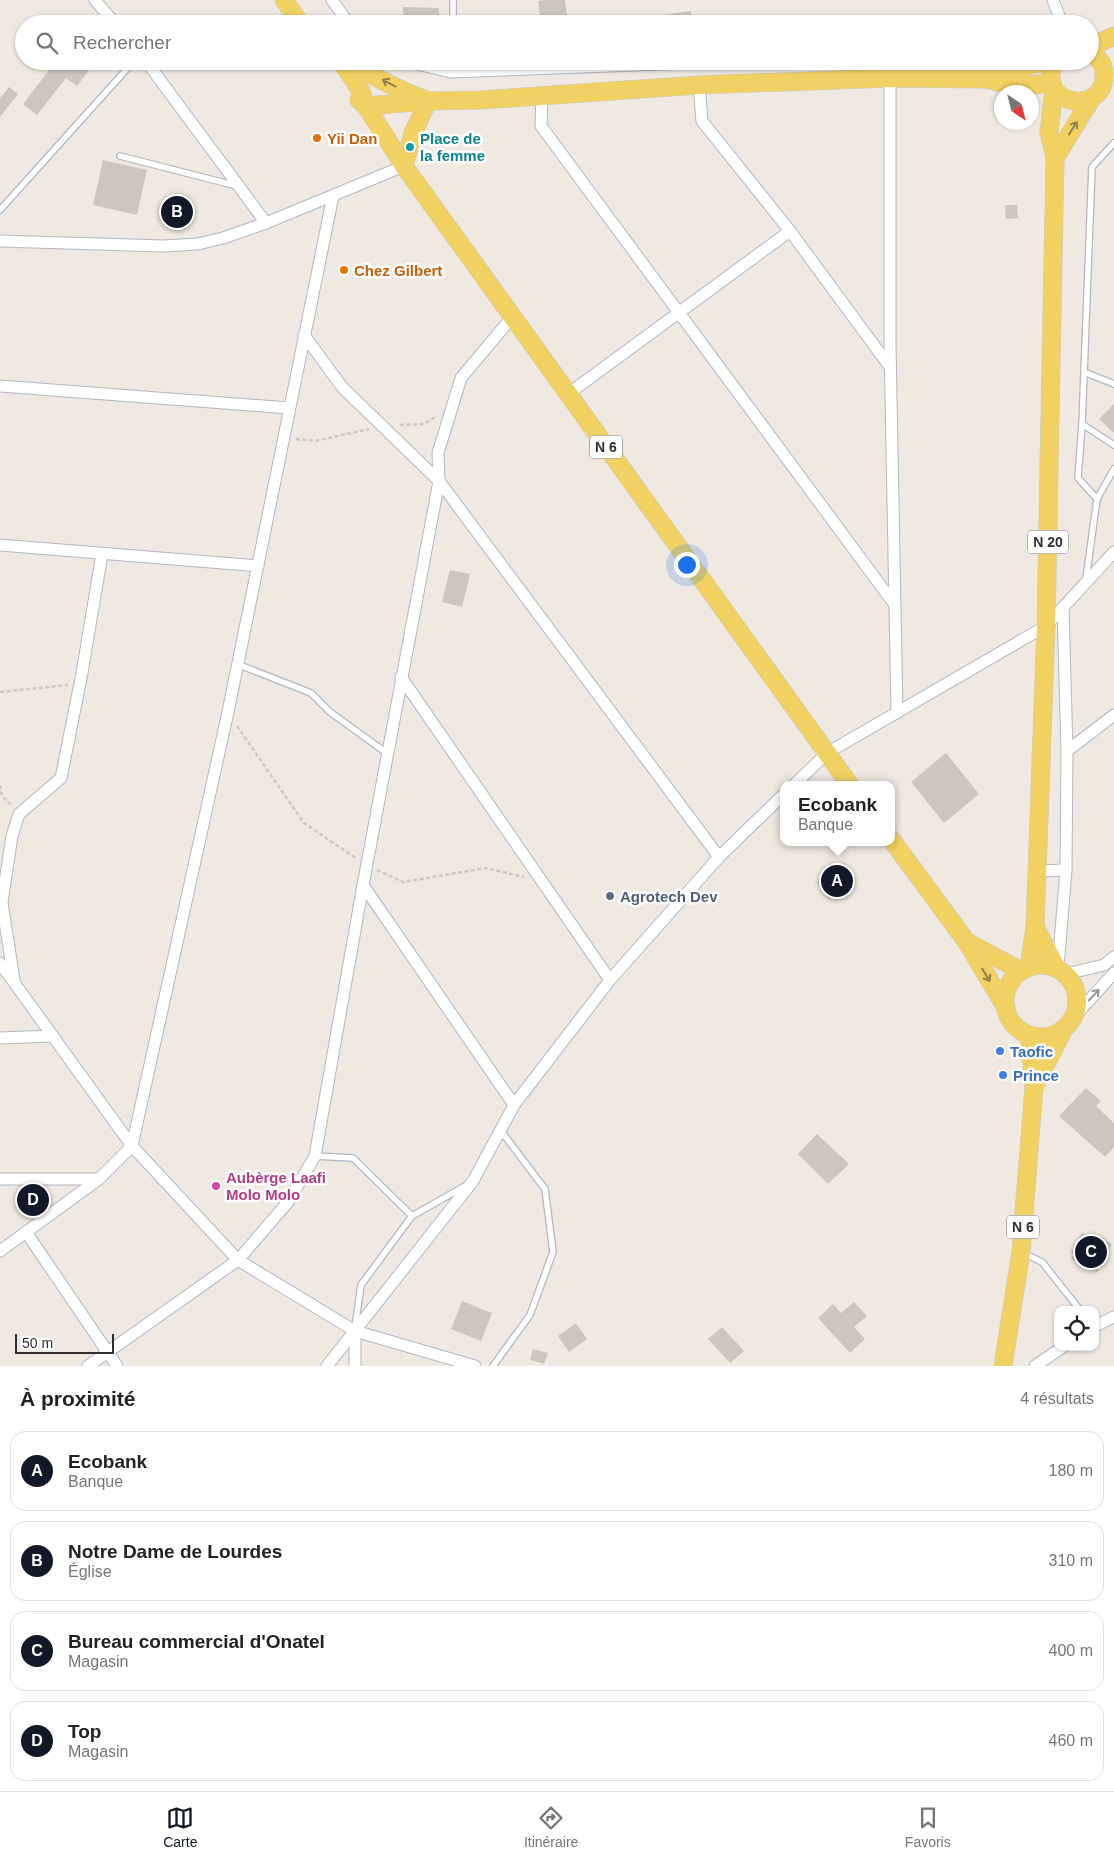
<!DOCTYPE html>
<html lang="fr">
<head>
<meta charset="utf-8">
<style>
	:root { --surface:#fff; --page:#f6f6f6; --text:#222; --muted:#767676; --line:#e0e0e0; --accent:#111827 }
	body { margin:0; font-family:Helvetica,sans-serif; background:var(--page); color:var(--text) }
	.controls { position:absolute; right:15px; bottom:15px; display:grid; overflow:hidden; border-radius:10px; box-shadow:0 1px 4px #0004 }
	.controls button { width:45px; height:45px; display:grid; place-items:center; padding:0; border:0; border-bottom:1px solid var(--line); background:var(--surface); color:var(--text); font:25px sans-serif }
	.compass { position:absolute; left:994px; top:85px; width:45px; height:45px; border-radius:50%; background:var(--surface); box-shadow:0 1px 4px #0004; rotate:145deg }
	.scale { position:absolute; left:15px; bottom:12px; width:99px; box-sizing:border-box; padding-left:5px; border:2px solid #2e2e2e; border-top:0; font-size:14px; line-height:18px; white-space:nowrap; color:#2e2e2e; -webkit-text-stroke:4px #fff; paint-order:stroke }
	.you { position:absolute; left:686px; top:564px; width:18px; height:18px; margin:-12px; border:4px solid #fff; border-radius:50%; background:#1a73e8; box-shadow:0 0 0 8px #1a73e833 }
	.badge { display:grid; place-items:center; width:32px; height:32px; border-radius:50%; background:var(--accent); color:#fff; font-size:16px; font-weight:700 }
	.pin { position:absolute; translate:-50% -50%; border:2px solid #fff; box-shadow:0 1px 5px #0006 }
	.popup { position:absolute; left:780px; top:781px; width:115px; height:65px; box-sizing:border-box; display:grid; place-content:center; border-radius:10px; background:var(--surface); filter:drop-shadow(0 1px 4px #0005); font-size:16px; white-space:nowrap; color:var(--muted) }
	.popup b { font-size:19px; color:var(--text) }
	.popup::after { content:''; position:absolute; left:50%; top:100%; margin-left:-10px; border:10px solid transparent; border-top-color:var(--surface) }
	.list { margin:0; padding:0; list-style:none }
	h2 { display:flex; justify-content:space-between; align-items:center; height:65px; margin:0; padding:0 20px; font-size:21px }
	h2 small { font-size:16px; font-weight:400; color:var(--muted) }
	.list li { display:grid; grid-template-columns:32px 1fr auto; gap:15px; align-items:center; box-sizing:border-box; height:80px; margin:0 10px 10px; padding:0 10px; border:1px solid var(--line); border-radius:15px }
	.list b { display:block; font-size:19px; white-space:nowrap }
	.list p { margin:0; font-size:16px; white-space:nowrap; color:var(--muted) }
	.list em { font-size:16px; font-style:normal; color:var(--muted) }
	.icon { flex:none; width:28px; height:28px; fill:none; stroke:currentColor; stroke-width:2; stroke-linecap:round; stroke-linejoin:round }
	.map { position:relative; flex:none; width:1114px; height:1366px; overflow:hidden }
	.search { position:absolute; background:var(--surface); box-shadow:0 1px 4px #0004; left:15px; right:15px; top:15px; height:55px; display:flex; align-items:center; gap:12px; box-sizing:border-box; padding:0 18px; border-radius:28px; color:var(--muted); font-size:19px }
	.sheet { height:425px; background:var(--surface) }
	nav { display:flex; justify-content:space-around; align-items:center; box-sizing:border-box; height:70px; border-top:1px solid var(--line); background:var(--surface); font-size:14px; color:var(--muted) }
	nav a { display:grid; justify-items:center; gap:2px }
	nav .on { color:var(--accent) }
	.map>svg:first-child { display:block }
	.building { fill:#cbc7bf }
	.lines { fill:none; stroke-linecap:round; stroke-linejoin:round }
	.lane-casing { stroke:#b4b7c1; stroke-width:8 }
	.street-casing { stroke:#b4b7c1; stroke-width:13 }
	.primary-casing { stroke:#c9c9c9; stroke-width:19 }
	.path { stroke:#c9c9c9; stroke-width:2.5; stroke-dasharray:4 2.5; stroke-linecap:butt }
	.lane { stroke:#fff; stroke-width:5.5 }
	.street { stroke:#fff; stroke-width:11 }
	.primary { stroke:#f2d163; stroke-width:18 }
	.oneway { stroke:#908048 }
	.oneway2 { stroke:#969696 }
	.food-dot { fill:#e8710a; stroke:#fff; stroke-width:2 }
	.culture-dot { fill:#0f9aa8; stroke:#fff; stroke-width:2 }
	.service-dot { fill:#5c6f8a; stroke:#fff; stroke-width:2 }
	.shop-dot { fill:#3f7fe0; stroke:#fff; stroke-width:2 }
	.hotel-dot { fill:#d1479c; stroke:#fff; stroke-width:2 }
	.labels { text-anchor:middle; dominant-baseline:central; stroke-width:5; stroke-linejoin:round; paint-order:stroke }
	.shield { fill:#fff; stroke:#6d6d6d; stroke-width:1 }
	.shield-label { font-size:14px; font-weight:bold; fill:#2e2e2e }
	.food-label { font-size:15px; font-weight:bold; fill:#c56008; stroke:#fff; text-anchor:start }
	.culture-label { font-size:15px; font-weight:bold; fill:#0d838f; stroke:#fff; text-anchor:start }
	.service-label { font-size:15px; font-weight:bold; fill:#4e5e75; stroke:#fff; text-anchor:start }
	.shop-label { font-size:15px; font-weight:bold; fill:#366cbe; stroke:#fff; text-anchor:start }
	.hotel-label { font-size:15px; font-weight:bold; fill:#b23c85; stroke:#fff; text-anchor:start }
</style>
</head>
<body>
<div class="map">
<svg width="1114" height="1366" viewBox="0 0 1114 1366">
	<rect width="100%" height="100%" fill="#efe9e1"/>
	<g class="building">
		<polygon points="545,0 565,0 567,15 540,16 538,1"/>
		<polygon points="403,7 439,8 439,20 403,20"/>
		<polygon points="691,11 692,24 647,24 647,17"/>
		<polygon points="56,61 66,69 72,61 96,61 77,86 66,78 37,115 23,104"/>
		<polygon points="9,87 18,94 0,117 0,98"/>
		<polygon points="103,160 147,170 137,215 93,205"/>
		<polygon points="1005,205 1017,205 1018,218 1006,219"/>
		<polygon points="1114,404 1114,433 1099,419"/>
		<polygon points="450,570 470,574 462,607 442,602"/>
		<polygon points="946,753 979,794 944,823 911,782"/>
		<polygon points="844,863 856,879 829,899 817,882"/>
		<polygon points="1086,1088 1101,1101 1096,1106 1114,1123 1114,1147 1105,1157 1059,1116"/>
		<polygon points="817,1134 849,1164 828,1184 798,1154"/>
		<polygon points="1082,1233 1096,1241 1098,1236 1112,1244 1097,1272 1071,1259 1074,1254 1071,1253"/>
		<polygon points="462,1301 492,1313 481,1341 451,1329"/>
		<polygon points="854,1302 867,1316 854,1327 865,1339 850,1353 818,1318 833,1304 841,1313"/>
		<polygon points="576,1323 587,1339 569,1352 558,1336"/>
		<polygon points="722,1327 744,1351 730,1363 708,1339"/>
		<polygon points="533,1349 548,1353 544,1364 530,1360"/>
	</g>
	<g class="lines">
		<g class="lane-casing">
			<g id="lane">
				<polyline points="453,0 453,24"/>
				<polyline points="451,72 451,61"/>
				<polyline points="120,156 237,186"/>
				<polyline points="0,210 134,61"/>
				<polyline points="1084,372 1114,384"/>
				<polyline points="1082,424 1114,445"/>
				<polyline points="1097,499 1078,478 1082,424 1092,167 1114,143"/>
				<polyline points="1086,579 1097,499 1114,469"/>
				<polyline points="237,664 311,693 330,712 388,754"/>
				<polyline points="315,1156 353,1158 412,1216"/>
				<polyline points="1023,1253 1042,1262 1080,1310"/>
				<polyline points="355,1327 361,1285 412,1216 465,1186"/>
				<polyline points="493,1366 530,1315 553,1252 545,1189 501,1131"/>
			</g>
		</g>
		<g class="street-casing">
			<g id="street">
				<polyline points="95,0 115,24"/>
				<polyline points="332,0 349,24"/>
				<polyline points="1053,0 1062,24"/>
				<polyline points="146,61 266,223"/>
				<polyline points="403,61 451,72 743,61"/>
				<polyline points="934,61 963,77"/>
				<polyline points="890,78 890,344 897,713"/>
				<polyline points="699,85 702,121 790,231 890,367"/>
				<polyline points="542,96 541,126 895,605"/>
				<polyline points="0,241 163,246 198,244 223,238 266,223 404,166"/>
				<polyline points="304,335 342,387 439,481 719,857"/>
				<polyline points="0,386 289,408"/>
				<polyline points="568,394 790,231"/>
				<polyline points="0,545 258,566"/>
				<polyline points="401,677 610,980"/>
				<polyline points="1067,751 1114,715"/>
				<polyline points="794,785 827,753 1046,626 1114,552"/>
				<polyline points="1036,871 1066,870"/>
				<polyline points="363,885 514,1105"/>
				<polyline points="0,963 132,1146 238,1260 355,1331 475,1366"/>
				<polyline points="1058,967 1066,870 1067,751 1063,608"/>
				<polyline points="1066,974 1104,965 1114,957"/>
				<polyline points="14,980 2,902 12,836 19,814 61,778 82,673 102,554"/>
				<polyline points="1074,1017 1114,973"/>
				<polyline points="0,1038 53,1036"/>
				<polyline points="0,1179 99,1179"/>
				<polyline points="26,1232 117,1366"/>
				<polyline points="0,1251 99,1179 132,1146 228,712 333,196"/>
				<polyline points="1095,1326 1114,1317"/>
				<polyline points="355,1331 355,1366"/>
				<polyline points="88,1366 238,1260 288,1202 315,1156 363,885 439,481 438,453 461,378 513,316"/>
				<polyline points="327,1366 473,1181 514,1105 610,980 719,857 783,795"/>
				<polyline points="1035,1366 1063,1347"/>
			</g>
		</g>
		<g class="primary-casing">
			<g id="primary">
				<polyline points="284,0 301,24"/>
				<polyline points="1090,47 1114,36"/>
				<polyline points="341,61 361,91 366,106 404,166 850,785"/>
				<path d="M351,61C374,78 402,91 428,101L413,133L404,166"/>
				<path d="M1055,61C1032,105 1107,118 1104,73C1104,64 1098,57 1090,52"/>
				<polyline points="988,78 1045,61"/>
				<polyline points="359,100 366,106 428,101 481,100 699,85 890,78 985,79 1012,85 1031,85 1052,83"/>
				<polyline points="1055,158 1092,98"/>
				<polyline points="891,839 966,941 1006,1008"/>
				<polyline points="1035,927 1057,969"/>
				<polyline points="967,942 1021,971"/>
				<circle cx="1041" cy="1001" r="36"/>
				<polyline points="1029,967 1035,927 1046,626 1055,158 1049,133 1054,89"/>
				<polyline points="1034,1087 1064,1029"/>
				<polyline points="1003,1366 1021,1252 1034,1087 1029,1035"/>
			</g>
		</g>
		<g class="path">
			<polyline points="400,425 424,424 437,416"/>
			<polyline points="296,439 315,441 369,429"/>
			<polyline points="0,692 68,685"/>
			<polyline points="237,726 304,823 357,859"/>
			<polyline points="0,785 2,796 11,805"/>
			<polyline points="377,870 403,882 486,868 524,877"/>
		</g>
		<use href="#lane" class="lane"/>
		<use href="#street" class="street"/>
		<use href="#primary" class="primary"/>
	</g>
	<defs><path id="oneway-shaft" d="M-6 0H5M1.5-3L5.5 0L1.5 3" fill="none" stroke-width="1.6" stroke-linecap="round" stroke-linejoin="round" transform="scale(1.25)"/></defs>
	<g class="oneway">
		<use href="#oneway-shaft" transform="translate(389 83) rotate(-152)"/>
		<use href="#oneway-shaft" transform="translate(1073 128) rotate(-58)"/>
		<use href="#oneway-shaft" transform="translate(986 975) rotate(59)"/>
	</g>
	<use class="oneway2" href="#oneway-shaft" transform="translate(1094 995) rotate(-47)"/>
	<g class="food-dot">
		<circle cx="317" cy="138" r="5"/>
		<circle cx="344" cy="270" r="5"/>
	</g>
	<circle class="culture-dot" cx="410" cy="147" r="5"/>
	<circle class="service-dot" cx="610" cy="896" r="5"/>
	<g class="shop-dot">
		<circle cx="1000" cy="1051" r="5"/>
		<circle cx="1003" cy="1075" r="5"/>
	</g>
	<circle class="hotel-dot" cx="216" cy="1186" r="5"/>
	<g class="labels">
		<g class="shield">
			<rect x="590" y="435.5" width="32" height="23" rx="4"/>
			<rect x="1028" y="530.5" width="40" height="23" rx="4"/>
			<rect x="1007" y="1215.5" width="32" height="23" rx="4"/>
		</g>
		<g class="shield-label">
			<text x="606" y="447">N 6</text>
			<text x="1048" y="542">N 20</text>
			<text x="1023" y="1227">N 6</text>
		</g>
		<g class="food-label">
			<text x="327" y="138">Yii Dan</text>
			<text x="354" y="270">Chez Gilbert</text>
		</g>
		<g class="culture-label">
			<text x="420" y="138">Place de<tspan x="420" dy="17">la femme</tspan></text>
		</g>
		<g class="service-label">
			<text x="620" y="896">Agrotech Dev</text>
		</g>
		<g class="shop-label">
			<text x="1010" y="1051">Taofic</text>
			<text x="1013" y="1075">Prince</text>
		</g>
		<g class="hotel-label">
			<text x="226" y="1177">Aubèrge Laafi<tspan x="226" dy="17">Molo Molo</tspan></text>
		</g>
	</g>
</svg>
<div class="controls">
<button><svg class="icon" aria-label="locate" viewBox="0 0 24 24"><circle cx="12" cy="12" r="6"/><path d="M12 2v4M12 18v4M2 12h4M18 12h4"/></svg></button>
</div>
<svg class="compass" viewBox="-18 -18 36 36"><path d="M0-13l5 13h-10z" fill="#e53935"/><path d="M0 13l5-13h-10z" fill="#767676"/></svg>
<div class="scale">50 m</div>
<div class="you"></div>
<div class="pin badge" style="left:837px;top:881px">A</div>
<div class="popup"><b>Ecobank</b>Banque</div>
<div class="pin badge" style="left:177px;top:212px">B</div>
<div class="pin badge" style="left:1091px;top:1252px">C</div>
<div class="pin badge" style="left:33px;top:1200px">D</div>
<div class="search"><svg class="icon" aria-label="search" viewBox="0 0 24 24"><circle cx="10" cy="10" r="6"/><path d="M15 15l6 6"/></svg>Rechercher</div>
</div>
<section class="sheet">
<h2>À proximité<small>4 résultats</small></h2>
<ul class="list">
<li><span class="badge">A</span><div><b>Ecobank</b><p>Banque</p></div><em>180 m</em></li>
<li><span class="badge">B</span><div><b>Notre Dame de Lourdes</b><p>Église</p></div><em>310 m</em></li>
<li><span class="badge">C</span><div><b>Bureau commercial d'Onatel</b><p>Magasin</p></div><em>400 m</em></li>
<li><span class="badge">D</span><div><b>Top</b><p>Magasin</p></div><em>460 m</em></li>
</ul>
</section>
<nav>
<a class="on"><svg class="icon" aria-label="map" viewBox="0 0 24 24"><path d="M3 6l6-2 6 2 6-2v14l-6 2-6-2-6 2zM9 4v14M15 6v14"/></svg>Carte</a>
<a><svg class="icon" aria-label="directions" viewBox="0 0 24 24"><path d="M12 3l9 9-9 9-9-9zM9 14v-3h6M13 9l2 2-2 2"/></svg>Itinéraire</a>
<a><svg class="icon" aria-label="saved" viewBox="0 0 24 24"><path d="M7 4h10v16l-5-4-5 4z"/></svg>Favoris</a>
</nav>
</body>
</html>
